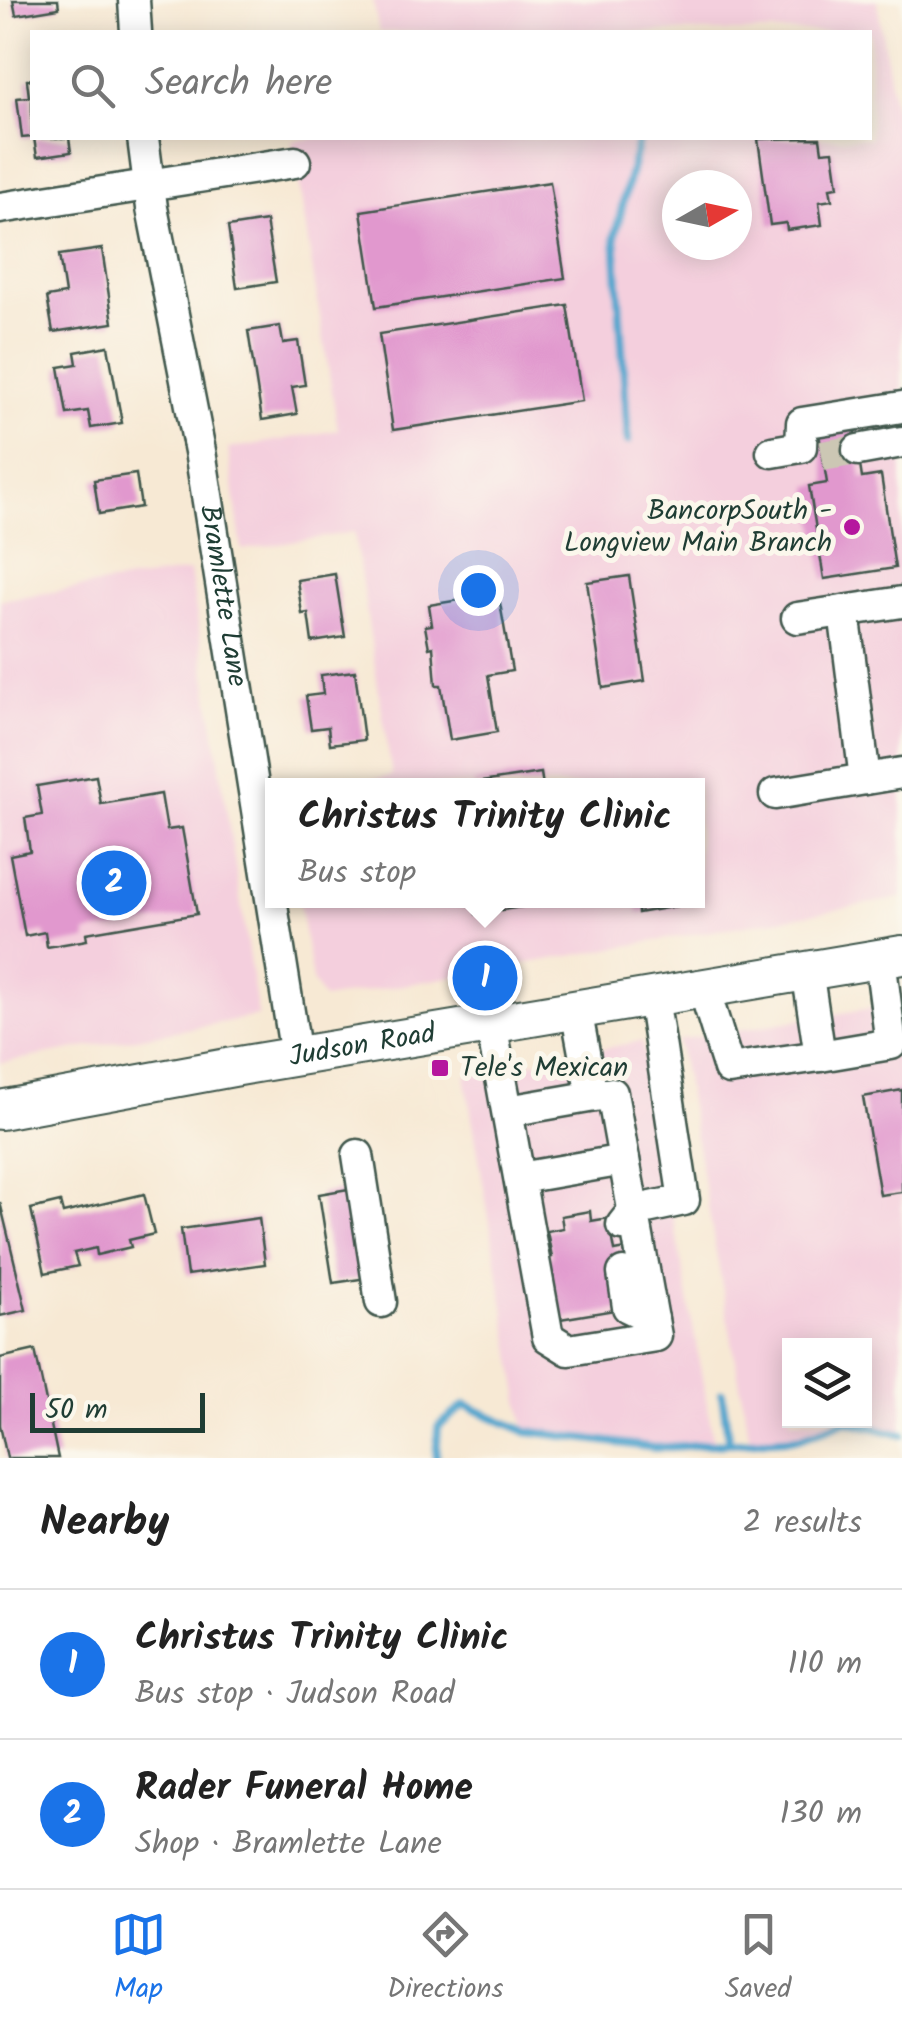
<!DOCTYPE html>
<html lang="en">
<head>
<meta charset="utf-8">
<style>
	:root { --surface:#fff; --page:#f2f2f2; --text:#222; --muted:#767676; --line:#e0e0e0; --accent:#1a73e8 }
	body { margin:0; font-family:Kalam,sans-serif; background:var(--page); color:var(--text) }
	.controls { position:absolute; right:30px; bottom:30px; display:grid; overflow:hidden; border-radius:0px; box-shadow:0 5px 25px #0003 }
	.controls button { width:90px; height:90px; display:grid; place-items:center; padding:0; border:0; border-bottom:2px solid var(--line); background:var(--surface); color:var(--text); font:50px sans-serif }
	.compass { position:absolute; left:662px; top:170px; width:90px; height:90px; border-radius:50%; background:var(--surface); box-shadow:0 5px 25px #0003; rotate:81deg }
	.scale { position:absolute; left:30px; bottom:25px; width:175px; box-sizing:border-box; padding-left:10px; border:5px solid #1f3d34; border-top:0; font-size:28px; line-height:35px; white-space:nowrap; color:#1f3d34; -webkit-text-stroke:8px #fbf7ec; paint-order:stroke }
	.you { position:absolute; left:478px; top:590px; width:35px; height:35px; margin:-25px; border:8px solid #fff; border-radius:50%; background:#1a73e8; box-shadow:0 0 0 15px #1a73e833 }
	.badge { display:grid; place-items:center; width:65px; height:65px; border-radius:50%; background:var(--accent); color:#fff; font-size:32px; font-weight:700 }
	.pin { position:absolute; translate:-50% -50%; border:5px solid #fff; box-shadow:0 2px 10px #0006 }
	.popup { position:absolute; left:265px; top:778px; width:440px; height:130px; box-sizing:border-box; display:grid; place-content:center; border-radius:0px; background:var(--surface); filter:drop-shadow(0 2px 8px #0005); font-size:32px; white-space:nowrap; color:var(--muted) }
	.popup b { font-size:38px; color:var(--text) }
	.popup::after { content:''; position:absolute; left:50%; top:100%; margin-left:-20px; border:20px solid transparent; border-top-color:var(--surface) }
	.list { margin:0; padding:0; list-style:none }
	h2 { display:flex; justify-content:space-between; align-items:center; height:130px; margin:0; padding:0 40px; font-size:42px }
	h2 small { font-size:32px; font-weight:400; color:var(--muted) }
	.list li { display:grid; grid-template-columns:65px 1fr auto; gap:30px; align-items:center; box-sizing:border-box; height:150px; padding:0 40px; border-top:2px solid var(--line) }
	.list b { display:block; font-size:38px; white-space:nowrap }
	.list p { margin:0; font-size:32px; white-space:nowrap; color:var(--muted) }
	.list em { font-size:32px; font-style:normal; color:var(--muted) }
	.icon { flex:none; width:55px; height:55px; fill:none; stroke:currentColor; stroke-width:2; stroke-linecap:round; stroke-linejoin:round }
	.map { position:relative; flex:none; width:902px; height:1458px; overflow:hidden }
	.search { position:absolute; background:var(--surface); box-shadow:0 5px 25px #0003; left:30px; right:30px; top:30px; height:110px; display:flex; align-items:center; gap:25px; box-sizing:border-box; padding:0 35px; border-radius:0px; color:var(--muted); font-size:38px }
	.sheet { height:430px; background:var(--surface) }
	nav { display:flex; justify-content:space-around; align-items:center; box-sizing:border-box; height:140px; border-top:2px solid var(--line); background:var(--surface); font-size:28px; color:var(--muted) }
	nav a { display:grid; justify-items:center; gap:5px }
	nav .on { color:var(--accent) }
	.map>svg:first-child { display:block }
	.built { fill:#f4cfdd; fill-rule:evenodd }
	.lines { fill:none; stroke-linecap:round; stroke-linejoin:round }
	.stream { stroke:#53a6ce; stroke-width:8 }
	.building { fill:#e198ce }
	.minor-tunnel { stroke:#ccc7b4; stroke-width:30; stroke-dasharray:30 15; stroke-linecap:butt }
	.minor-casing { stroke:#3f574c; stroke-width:35 }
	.major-casing { stroke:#3f574c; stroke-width:42 }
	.minor { stroke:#fff; stroke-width:30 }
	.major { stroke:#fff; stroke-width:38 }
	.poi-dot { fill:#b5179e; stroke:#fbf7ec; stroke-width:4 }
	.labels { text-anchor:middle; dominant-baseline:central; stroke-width:10; stroke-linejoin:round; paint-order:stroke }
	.poi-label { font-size:28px; fill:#1f3d34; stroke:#fbf7ec; text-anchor:end }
	.street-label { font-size:28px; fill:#1f3d34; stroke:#fbf7ec }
</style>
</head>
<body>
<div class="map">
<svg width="902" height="1458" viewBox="0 0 902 1458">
	<rect width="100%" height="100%" fill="#fbf7ec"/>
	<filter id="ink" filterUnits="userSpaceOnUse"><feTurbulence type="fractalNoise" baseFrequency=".01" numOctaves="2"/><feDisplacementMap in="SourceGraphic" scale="20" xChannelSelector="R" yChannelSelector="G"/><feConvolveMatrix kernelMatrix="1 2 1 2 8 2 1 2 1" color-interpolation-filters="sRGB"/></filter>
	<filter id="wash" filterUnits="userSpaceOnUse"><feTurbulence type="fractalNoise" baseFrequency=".0048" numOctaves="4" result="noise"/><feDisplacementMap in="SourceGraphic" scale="40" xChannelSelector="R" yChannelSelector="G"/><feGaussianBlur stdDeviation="2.25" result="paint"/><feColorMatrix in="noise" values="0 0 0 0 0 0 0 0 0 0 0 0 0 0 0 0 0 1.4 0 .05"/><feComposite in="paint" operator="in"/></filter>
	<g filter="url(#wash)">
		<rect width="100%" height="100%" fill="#f7e9d4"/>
		<g class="built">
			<path d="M373,0H877L902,160V898L323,999L312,980L299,901L698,900V786L340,785L392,776L354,532L242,550L228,449L338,430L292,141L316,138H870V32H379ZM677,185H737V245H677Z"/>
			<polygon points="190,571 258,1016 0,1063 0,600"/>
			<path d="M902,1003V1435L847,1421L799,1438L750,1441L678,1040ZM790,1346H864V1420H790Z"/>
			<polygon points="642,1041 714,1444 655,1448 525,1431 465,1076"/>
		</g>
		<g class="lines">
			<g class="stream">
				<polyline points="628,441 615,236 639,138"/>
				<polyline points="722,1393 729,1443"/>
				<polyline points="436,1458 438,1427 465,1405 525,1431 655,1448 799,1438 847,1421 902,1435"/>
			</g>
		</g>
		<g id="blocks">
			<g class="building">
				<polygon points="13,0 58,0 59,8 16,15"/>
				<polygon points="32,79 32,137 22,138 17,98 29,97 27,80"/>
				<polygon points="34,138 69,138 71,152 37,157"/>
				<polygon points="820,138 822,152 833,151 838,187 830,188 832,200 819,202 822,225 787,230 786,223 770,225 758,139"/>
				<polygon points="550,182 565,278 376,307 361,211"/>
				<polygon points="266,221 276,282 237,288 228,227"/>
				<polygon points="102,249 113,323 53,332 47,297 65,294 59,255"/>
				<polygon points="567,305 582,401 393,430 379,334"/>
				<polygon points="280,326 283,343 298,341 305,385 292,387 297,414 262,420 248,331"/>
				<polygon points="108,346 122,423 91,428 88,411 67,414 59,367 77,364 75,352"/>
				<polygon points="853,421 862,478 881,475 895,568 824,579 809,486 827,483 818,427"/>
				<polygon points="136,474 141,507 99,514 94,480"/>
				<polygon points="335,574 345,637 312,642 308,613 302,614 297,580"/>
				<polygon points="629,576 645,681 603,688 587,582"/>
				<polygon points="472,598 474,607 500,603 512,671 488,675 497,732 450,740 441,685 436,685 433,647 429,648 425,626 432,625 429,605"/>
				<polygon points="355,671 364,740 330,744 328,727 311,729 306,696 323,694 321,675"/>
				<polygon points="541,773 543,786 474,786 474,783"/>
				<polygon points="96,776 101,804 161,794 167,830 182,828 197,914 86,933 87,940 47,947 45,932 25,936 10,855 30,851 25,818 42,815 37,786"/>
				<polygon points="474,900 549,900 549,903 476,914"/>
				<polygon points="637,900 677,900 678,906 638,913"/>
				<polygon points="902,1090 902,1192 880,1195 863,1097"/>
				<polygon points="360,1187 374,1277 333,1283 319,1194"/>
				<polygon points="144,1194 154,1234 129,1240 131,1247 97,1255 96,1248 74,1253 78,1266 45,1273 31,1209 60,1202 63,1213"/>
				<polygon points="0,1202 26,1310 0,1316"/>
				<polygon points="590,1211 591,1221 609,1218 615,1251 626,1249 630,1272 621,1309 560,1319 554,1284 545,1286 540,1260 552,1257 547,1231 563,1228 561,1216"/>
				<polygon points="259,1218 265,1264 187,1275 181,1229"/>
				<polygon points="35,1350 58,1458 7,1458 0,1425 0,1358"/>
			</g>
		</g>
	</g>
	<g filter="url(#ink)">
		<use href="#blocks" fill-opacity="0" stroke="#3f574c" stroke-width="2.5"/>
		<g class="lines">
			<polyline class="minor-tunnel" points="822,456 858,450"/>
			<g class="minor-casing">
				<g id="minor">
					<polyline points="134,0 136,32"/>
					<path id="s1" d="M143,138L152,208L200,451L296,1056"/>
					<polyline points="0,208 295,162"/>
					<polyline points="858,450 902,442"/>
					<polyline points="772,452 801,447 802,423 902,407"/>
					<polyline points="844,611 865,779"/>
					<polyline points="797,618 902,602"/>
					<polyline points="775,794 902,773"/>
					<polyline points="704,989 729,1069 820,1056 807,970"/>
					<polyline points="576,1009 592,1096"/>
					<polyline points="491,1023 548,1337 569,1350 656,1336 612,1093 508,1111"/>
					<polyline points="820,1056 891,1044 880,959"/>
					<polyline points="358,1155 381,1302"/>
					<polyline points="520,1178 624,1160"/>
					<polyline points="622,1225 633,1211 684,1200 653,997"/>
					<polyline points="623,1273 628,1307 653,1319"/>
				</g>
			</g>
			<g class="major-casing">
				<g id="major">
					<path id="s2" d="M0,1110L233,1067L902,955"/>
				</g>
			</g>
			<use href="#minor" class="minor"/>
			<use href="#major" class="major"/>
		</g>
	</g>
	<g class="poi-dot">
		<circle cx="852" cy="527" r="10"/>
		<rect x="430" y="1058" width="20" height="20" rx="5"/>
	</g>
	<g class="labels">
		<g class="poi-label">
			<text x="832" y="511">BancorpSouth -<tspan x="832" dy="32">Longview Main Branch</tspan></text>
			<text x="460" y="1068" text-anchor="start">Tele's Mexican</text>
		</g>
		<g class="street-label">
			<text stroke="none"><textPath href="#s1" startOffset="465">Bramlette Lane</textPath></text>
			<text stroke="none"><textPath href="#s2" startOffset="368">Judson Road</textPath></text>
		</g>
	</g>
</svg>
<div class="controls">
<button><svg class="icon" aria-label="layers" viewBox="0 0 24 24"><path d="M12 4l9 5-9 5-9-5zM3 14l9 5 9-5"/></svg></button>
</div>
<svg class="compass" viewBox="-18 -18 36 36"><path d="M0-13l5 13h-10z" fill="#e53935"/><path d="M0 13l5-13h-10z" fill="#767676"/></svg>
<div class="scale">50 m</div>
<div class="you"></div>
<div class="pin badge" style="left:485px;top:978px">1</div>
<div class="popup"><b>Christus Trinity Clinic</b>Bus stop</div>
<div class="pin badge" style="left:114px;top:883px">2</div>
<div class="search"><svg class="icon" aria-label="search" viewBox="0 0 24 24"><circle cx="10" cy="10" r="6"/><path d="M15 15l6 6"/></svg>Search here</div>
</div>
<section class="sheet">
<h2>Nearby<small>2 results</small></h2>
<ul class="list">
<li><span class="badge">1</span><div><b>Christus Trinity Clinic</b><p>Bus stop · Judson Road</p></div><em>110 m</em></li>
<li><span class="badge">2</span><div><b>Rader Funeral Home</b><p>Shop · Bramlette Lane</p></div><em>130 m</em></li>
</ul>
</section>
<nav>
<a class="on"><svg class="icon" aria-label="map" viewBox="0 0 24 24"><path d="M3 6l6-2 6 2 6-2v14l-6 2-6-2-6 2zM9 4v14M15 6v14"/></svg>Map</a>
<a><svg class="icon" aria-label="directions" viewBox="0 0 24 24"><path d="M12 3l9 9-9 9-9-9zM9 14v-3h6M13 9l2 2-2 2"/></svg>Directions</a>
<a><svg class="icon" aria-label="saved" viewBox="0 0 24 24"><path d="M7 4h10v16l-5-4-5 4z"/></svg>Saved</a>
</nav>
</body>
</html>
